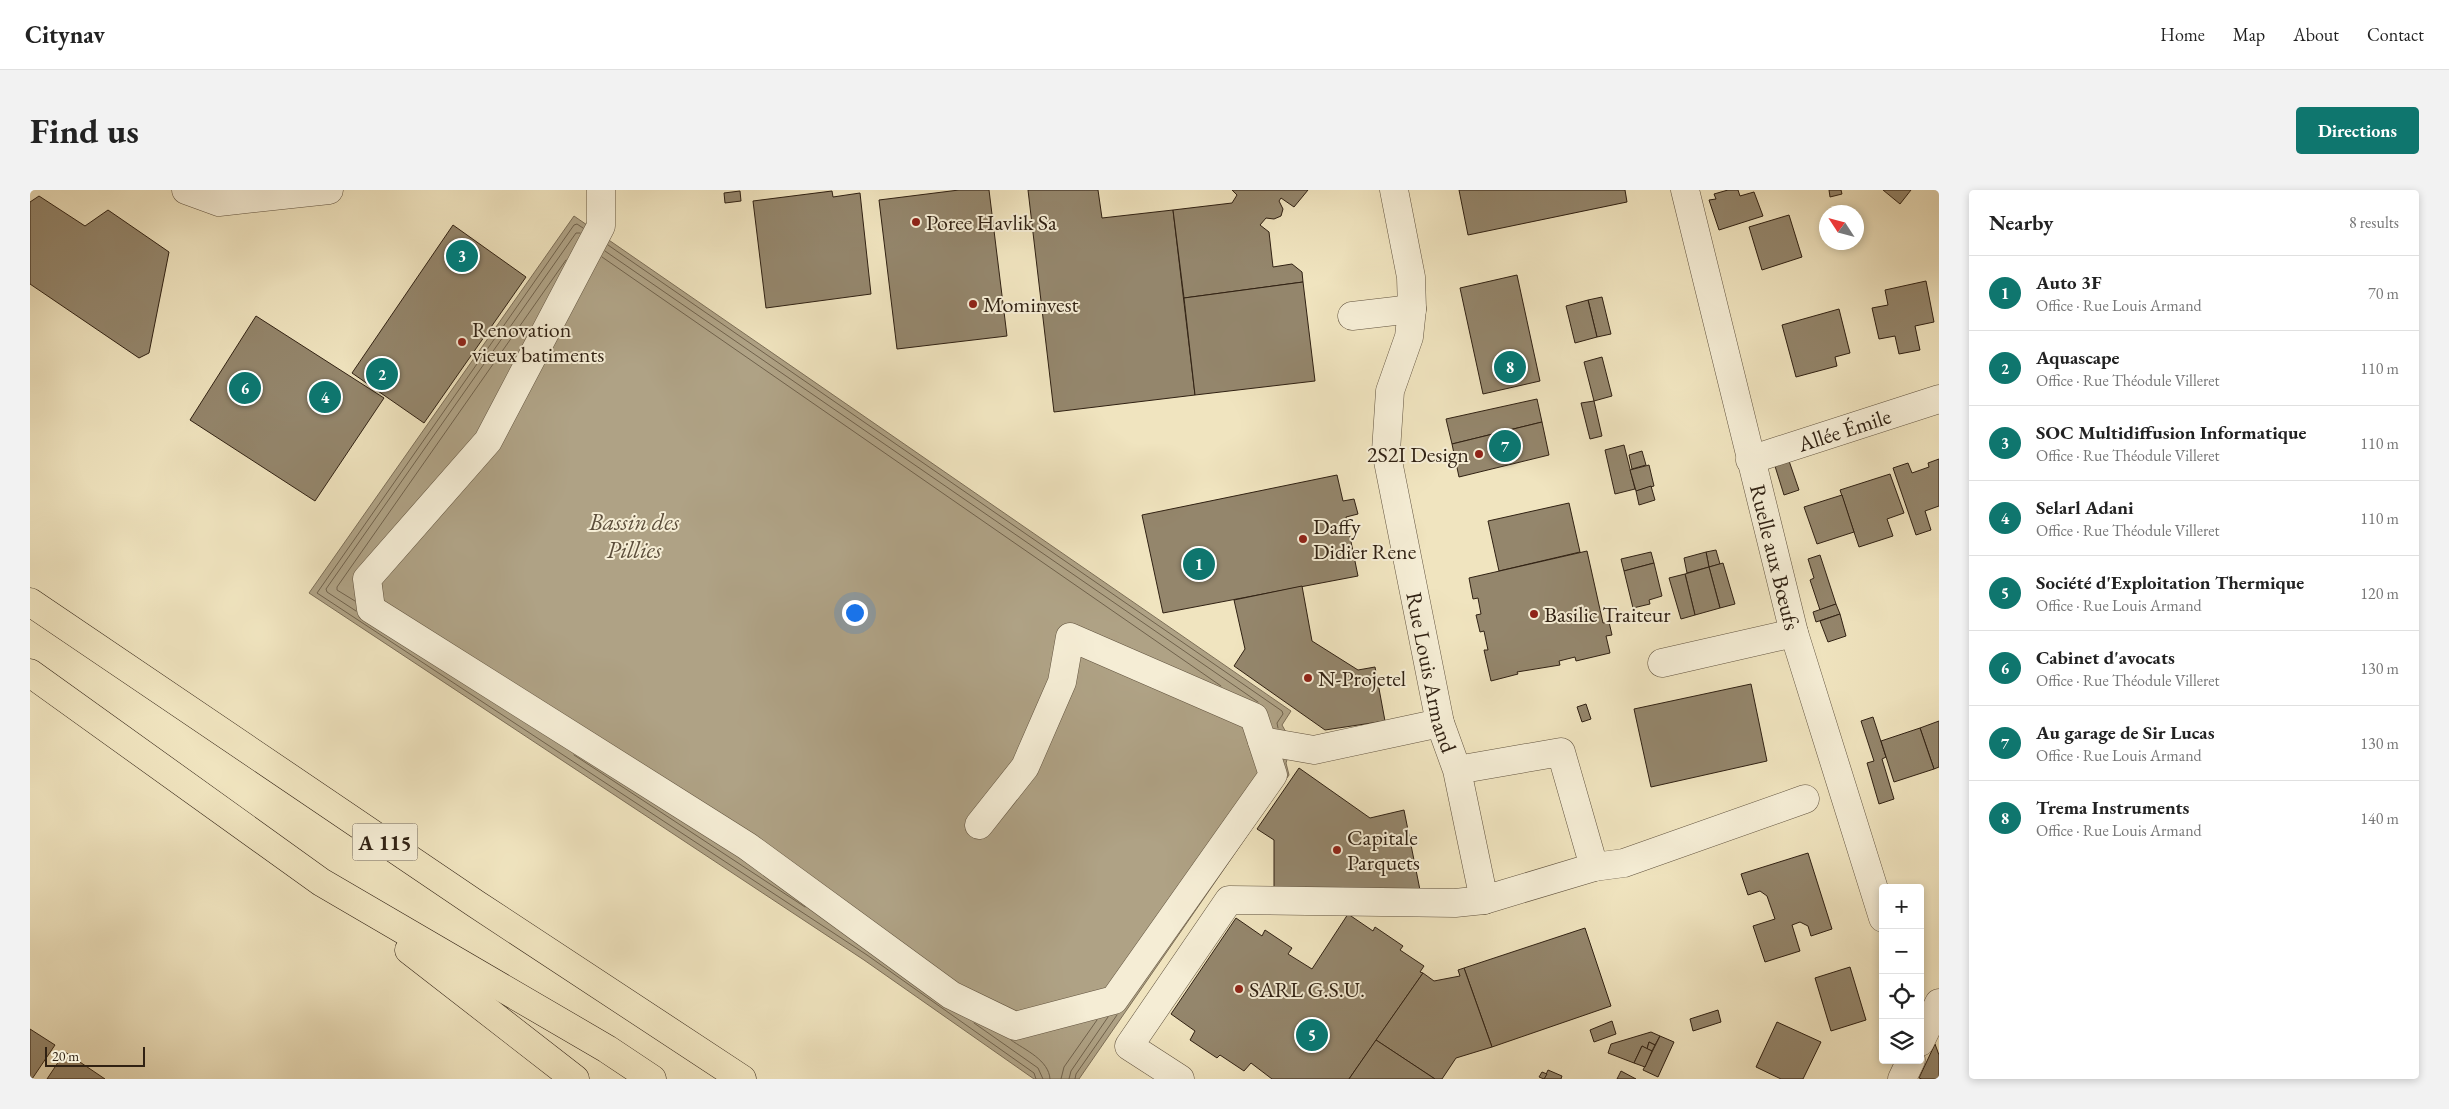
<!DOCTYPE html>
<html lang="en">
<head>
<meta charset="utf-8">
<style>
	:root { --surface:#fff; --page:#f2f2f2; --text:#222; --muted:#767676; --line:#e0e0e0; --accent:#0f766e }
	body { margin:0; font-family:"EB Garamond",serif; background:var(--page); color:var(--text) }
	.controls { position:absolute; right:15px; bottom:15px; display:grid; overflow:hidden; border-radius:5px; box-shadow:0 2px 8px #0003 }
	.controls button { width:45px; height:45px; display:grid; place-items:center; padding:0; border:0; border-bottom:1px solid var(--line); background:var(--surface); color:var(--text); font:25px sans-serif }
	.compass { position:absolute; left:1789px; top:15px; width:45px; height:45px; border-radius:50%; background:var(--surface); box-shadow:0 2px 8px #0003; rotate:306deg }
	.scale { position:absolute; left:15px; bottom:12px; width:100px; box-sizing:border-box; padding-left:5px; border:2px solid #302113; border-top:0; font-size:14px; line-height:18px; white-space:nowrap; color:#302113; -webkit-text-stroke:4px #f5edd5; paint-order:stroke }
	.you { position:absolute; left:824px; top:422px; width:18px; height:18px; margin:-12px; border:4px solid #fff; border-radius:50%; background:#1a73e8; box-shadow:0 0 0 8px #1a73e833 }
	.badge { display:grid; place-items:center; width:32px; height:32px; border-radius:50%; background:var(--accent); color:#fff; font-size:16px; font-weight:700 }
	.pin { position:absolute; translate:-50% -50%; border:2px solid #fff; box-shadow:0 1px 5px #0006 }
	.list { margin:0; padding:0; list-style:none }
	h2 { display:flex; justify-content:space-between; align-items:center; height:65px; margin:0; padding:0 20px; font-size:21px }
	h2 small { font-size:16px; font-weight:400; color:var(--muted) }
	.list li { display:grid; grid-template-columns:32px 1fr auto; gap:15px; align-items:center; box-sizing:border-box; height:75px; padding:0 20px; border-top:1px solid var(--line) }
	.list b { display:block; font-size:19px; white-space:nowrap }
	.list p { margin:0; font-size:16px; white-space:nowrap; color:var(--muted) }
	.list em { font-size:16px; font-style:normal; color:var(--muted) }
	.icon { flex:none; width:28px; height:28px; fill:none; stroke:currentColor; stroke-width:2; stroke-linecap:round; stroke-linejoin:round }
	.map { position:relative; flex:none; width:1909px; height:889px; overflow:hidden; border-radius:5px }
	header { display:flex; align-items:center; gap:30px; box-sizing:border-box; height:70px; padding:0 25px; background:var(--surface); border-bottom:1px solid var(--line) }
	header strong { font-size:24px }
	nav { display:flex; gap:28px; margin-inline-start:auto; font-size:18px }
	.intro { display:flex; align-items:center; justify-content:space-between; box-sizing:border-box; height:120px; padding:0 30px }
	h1 { margin:0; font-size:35px }
	.button { padding:12px 22px; border-radius:5px; background:var(--accent); color:#fff; font-size:18px; font-weight:700 }
	main { display:flex; gap:30px; padding:0 30px }
	aside { flex:1; background:var(--surface); border-radius:5px; box-shadow:0 2px 8px #0003 }
	.map>svg:first-child { display:block }
	.water { fill:#afa285; stroke:#7c6e57 }
	.lines { fill:none; stroke-linecap:round; stroke-linejoin:round }
	.shore { stroke:#70624c; stroke-width:1 }
	.building { fill:#94866c; stroke:#302113 }
	.minor-casing { stroke:#60523e; stroke-width:29 }
	.highway-casing { stroke:#302113; stroke-width:29 }
	.minor { stroke:#f5edd5; stroke-width:28 }
	.highway { stroke:#f0e4bf; stroke-width:28 }
	.poi-dot { fill:#8f2418; stroke:#f5edd5; stroke-width:2 }
	.labels { text-anchor:middle; dominant-baseline:central; stroke-width:4; stroke-linejoin:round; paint-order:stroke }
	.shield { fill:#f5edd5; stroke:#6b5e4d; stroke-width:1 }
	.shield-label { font-size:21px; font-weight:bold; fill:#302113 }
	.poi-label { font-size:22px; fill:#302113; stroke:#f5edd5; text-anchor:start }
	.street-label { font-size:22px; fill:#302113; stroke:#f5edd5 }
	.water-label { font-size:24px; font-style:italic; fill:#5c4e3b; stroke:#f5edd5 }
</style>
</head>
<body>
<header>
<strong>Citynav</strong>
<nav><a>Home</a><a>Map</a><a>About</a><a>Contact</a></nav>
</header>
<div class="intro"><h1>Find us</h1><a class="button">Directions</a></div>
<main>
<div class="map">
<svg width="1909" height="889" viewBox="0 0 1909 889">
	<rect width="100%" height="100%" fill="#f0e4bf"/>
	<filter id="stains"><feTurbulence type="fractalNoise" baseFrequency=".004" numOctaves="4"/><feColorMatrix values="0 0 0 0 .2 0 0 0 0 .09 0 0 0 0 .02 0 0 0 .5 -.17"/></filter>
	<radialGradient id="worn" r=".72"><stop offset=".6" stop-color="#630" stop-opacity="0"/><stop offset="1" stop-color="#630" stop-opacity=".3"/></radialGradient>
	<polygon class="water" points="544,26 1261,521 1252,535 1262,553 1256,573 1259,585 1049,889 1004,889 834,770 279,403"/>
	<g class="lines">
		<g class="shore">
			<polyline points="553,38 547,34 544,35 287,403 837,765 1004,883 1006,889"/>
			<polyline points="578,55 1252,521 1253,524 1247,533 1248,538"/>
			<polyline points="575,61 1228,512"/>
			<polyline points="572,67 1191,496"/>
			<polyline points="325,411 307,400 307,397 536,70"/>
			<polyline points="326,421 297,402 296,399 546,43 550,43"/>
			<polyline points="544,565 775,717"/>
			<polyline points="944,833 1008,878 1013,889"/>
			<path d="M981,850C995,860 1019,870 1020,889"/>
			<polyline points="1031,889 1034,877 1067,830"/>
			<polyline points="1039,889 1041,881 1078,827"/>
			<polyline points="1045,889 1046,884 1087,825"/>
		</g>
	</g>
	<g class="building">
		<polygon points="929,0 959,0 977,146 867,159 849,10"/>
		<polygon points="998,0 1068,0 1072,28 1143,20 1165,205 1024,222"/>
		<polygon points="1202,0 1278,0 1264,17 1251,8 1249,11 1253,19 1251,26 1244,29 1236,28 1230,35 1239,42 1243,77 1262,74 1272,82 1273,92 1154,108 1143,20 1202,13 1207,5"/>
		<polygon points="1429,0 1595,0 1597,12 1438,45"/>
		<polygon points="1698,0 1708,0 1710,6 1724,2 1733,26 1689,40 1679,10 1686,9 1684,4"/>
		<polygon points="1799,0 1811,0 1812,4 1800,7"/>
		<polygon points="1853,0 1881,0 1870,14"/>
		<polygon points="710,1 711,11 695,13 694,3"/>
		<polygon points="802,1 803,7 830,3 841,104 736,118 723,11"/>
		<polygon points="9,6 55,36 78,20 139,62 119,163 109,168 0,94 0,12"/>
		<polygon points="1759,25 1772,67 1732,80 1719,37"/>
		<polygon points="423,35 496,87 394,233 322,183"/>
		<polygon points="1487,85 1510,191 1453,204 1430,98"/>
		<polygon points="1896,91 1904,132 1885,136 1890,160 1869,164 1865,146 1849,149 1842,118 1858,115 1855,100"/>
		<polygon points="1273,92 1285,191 1165,205 1154,108"/>
		<polygon points="1572,107 1581,144 1567,147 1558,110"/>
		<polygon points="1558,110 1567,147 1545,153 1536,116"/>
		<polygon points="1809,119 1820,163 1805,167 1807,176 1766,187 1752,135"/>
		<polygon points="226,126 354,208 285,311 160,230"/>
		<polygon points="1572,167 1582,206 1564,211 1554,172"/>
		<polygon points="1507,209 1512,232 1422,254 1416,229"/>
		<polygon points="1564,211 1572,246 1560,249 1551,213"/>
		<polygon points="1512,232 1519,265 1429,287 1422,254"/>
		<polygon points="1594,255 1605,299 1585,304 1575,260"/>
		<polygon points="1612,261 1616,275 1602,279 1599,265"/>
		<polygon points="1758,268 1769,300 1754,305 1744,273"/>
		<polygon points="1909,269 1909,316 1895,321 1901,340 1886,345 1863,278 1878,273 1882,283 1899,277 1898,273"/>
		<polygon points="1619,275 1624,296 1606,301 1600,280"/>
		<polygon points="1860,284 1874,323 1857,329 1863,346 1829,357 1810,300"/>
		<polygon points="1307,285 1313,311 1324,309 1328,324 1316,327 1328,386 1133,423 1112,325"/>
		<polygon points="1621,296 1625,310 1609,315 1606,301"/>
		<polygon points="1812,305 1824,342 1787,354 1774,317"/>
		<polygon points="1539,313 1550,362 1469,381 1458,331"/>
		<polygon points="1686,360 1690,374 1679,377 1676,362"/>
		<polygon points="1557,361 1573,433 1579,432 1582,445 1576,446 1580,463 1546,471 1545,467 1529,471 1530,475 1487,482 1488,484 1461,491 1454,460 1458,460 1454,441 1450,442 1446,425 1451,424 1448,408 1443,409 1439,388"/>
		<polygon points="1621,362 1624,373 1594,381 1591,369"/>
		<polygon points="1676,362 1679,377 1657,383 1654,368"/>
		<polygon points="1790,365 1806,414 1790,420 1780,390 1784,388 1778,369"/>
		<polygon points="1624,373 1632,406 1619,410 1620,414 1603,418 1594,381"/>
		<polygon points="1693,373 1705,414 1690,418 1679,377"/>
		<polygon points="1679,377 1690,418 1665,425 1655,384"/>
		<polygon points="1655,384 1665,425 1651,429 1639,388"/>
		<polygon points="1272,396 1282,451 1328,480 1345,477 1355,531 1295,540 1204,476 1215,459 1204,410"/>
		<polygon points="1806,414 1810,424 1786,432 1783,422"/>
		<polygon points="1810,424 1816,446 1798,452 1790,431"/>
		<polygon points="1721,494 1737,571 1621,597 1604,519"/>
		<polygon points="1556,514 1561,529 1552,532 1547,517"/>
		<polygon points="1843,527 1856,567 1852,569 1864,609 1849,614 1837,573 1844,571 1831,531"/>
		<polygon points="1909,531 1909,577 1904,579 1890,538"/>
		<polygon points="1890,538 1904,579 1864,592 1851,551"/>
		<polygon points="1269,578 1340,628 1374,620 1390,700 1244,698 1244,650 1227,639"/>
		<polygon points="1778,663 1802,739 1781,746 1778,736 1770,732 1762,735 1770,761 1735,772 1723,736 1745,729 1737,706 1730,701 1718,705 1711,684"/>
		<polygon points="1318,724 1343,741 1345,737 1373,756 1370,760 1394,776 1390,782 1393,783 1319,889 1242,889 1221,873 1214,881 1190,865 1187,868 1160,850 1165,841 1141,824 1206,728 1232,746 1235,740 1262,758 1258,764 1282,779"/>
		<polygon points="1555,738 1581,816 1462,857 1434,778"/>
		<polygon points="1820,777 1836,830 1801,841 1785,788"/>
		<polygon points="1434,778 1462,857 1426,868 1412,889 1405,889 1346,850 1393,783 1404,791 1430,786 1428,780"/>
		<polygon points="1688,820 1691,832 1663,841 1660,829"/>
		<polygon points="1582,831 1586,844 1564,852 1560,840"/>
		<polygon points="1747,832 1791,852 1773,889 1751,889 1726,877"/>
		<polygon points="0,839 25,855 2,889 0,889"/>
		<polygon points="1621,842 1630,846 1625,855 1619,852 1617,859 1612,856 1604,873 1578,863 1581,854"/>
		<polygon points="1630,846 1644,852 1628,887 1613,880"/>
		<polygon points="1346,850 1405,889 1319,889"/>
		<polygon points="1619,852 1625,855 1622,861 1617,859"/>
		<polygon points="1905,854 1909,865 1909,889 1892,889 1889,888"/>
		<polygon points="1612,856 1622,861 1615,877 1604,873"/>
		<polygon points="35,862 75,889 17,889"/>
		<polygon points="1518,880 1532,886 1531,889 1514,889"/>
		<polygon points="1591,881 1606,889 1587,889"/>
		<polygon points="1512,882 1517,884 1514,889 1509,887"/>
	</g>
	<g class="lines">
		<g class="minor-casing">
			<g id="minor">
				<polyline points="156,0 189,12 299,0"/>
				<polyline points="571,0 571,36 458,251 337,389 341,419 717,656 921,805 985,836 1084,810 1243,585 1224,527 1040,447 1032,492 995,577 949,635"/>
				<path id="s1" d="M1364,0L1381,87L1382,119L1379,147L1360,201L1356,261L1410,533L1427,580L1454,710L1564,677L1531,562L1427,580"/>
				<path id="s2" d="M1655,0L1764,443L1853,728"/>
				<polyline points="1322,126 1382,119"/>
				<path id="s3" d="M1720,270L1909,209"/>
				<polyline points="1632,473 1764,443"/>
				<polyline points="1232,551 1284,560 1410,533"/>
				<polyline points="1564,677 1594,673 1775,609"/>
				<polyline points="1890,852 1909,813"/>
				<polyline points="1150,889 1099,856 1199,710 1425,713 1454,710"/>
				<polyline points="1872,889 1881,870"/>
			</g>
		</g>
		<g class="highway-casing">
			<g id="highway">
				<polyline points="0,412 446,714 712,889"/>
				<polyline points="0,483 291,692 577,859 622,889"/>
				<polyline points="379,760 545,889"/>
			</g>
		</g>
		<use href="#minor" class="minor"/>
		<use href="#highway" class="highway"/>
	</g>
	<g class="poi-dot">
		<circle cx="886" cy="32" r="5"/>
		<circle cx="943" cy="114" r="5"/>
		<circle cx="432" cy="152" r="5"/>
		<circle cx="1449" cy="264" r="5"/>
		<circle cx="1273" cy="349" r="5"/>
		<circle cx="1504" cy="424" r="5"/>
		<circle cx="1278" cy="488" r="5"/>
		<circle cx="1307" cy="660" r="5"/>
		<circle cx="1209" cy="799" r="5"/>
	</g>
	<g class="labels">
		<rect class="shield" x="322.5" y="633.5" width="65" height="37" rx="4"/>
		<g class="shield-label">
			<text x="355" y="652">A 115</text>
		</g>
		<g class="poi-label">
			<text x="896" y="32">Poree Havlik Sa</text>
			<text x="953" y="114">Mominvest</text>
			<text x="442" y="139">Renovation<tspan x="442" dy="25">vieux batiments</tspan></text>
			<text x="1439" y="264" text-anchor="end">2S2I Design</text>
			<text x="1283" y="336">Daffy<tspan x="1283" dy="25">Didier Rene</tspan></text>
			<text x="1514" y="424">Basilic Traiteur</text>
			<text x="1288" y="488">N-Projetel</text>
			<text x="1317" y="647">Capitale<tspan x="1317" dy="25">Parquets</tspan></text>
			<text x="1219" y="799">SARL G.S.U.</text>
		</g>
		<g class="street-label">
			<text stroke="none"><textPath href="#s3" startOffset="99">Allée Émile</textPath></text>
			<text stroke="none"><textPath href="#s2" startOffset="378">Ruelle aux Bœufs</textPath></text>
			<text stroke="none"><textPath href="#s1" startOffset="492">Rue Louis Armand</textPath></text>
		</g>
		<g class="water-label">
			<text x="604" y="331">Bassin des<tspan x="604" dy="28">Pillies</tspan></text>
		</g>
	</g>
	<rect width="100%" height="100%" filter="url(#stains)"/>
	<rect width="100%" height="100%" fill="url(#worn)"/>
</svg>
<div class="controls">
<button>+</button>
<button>−</button>
<button><svg class="icon" aria-label="locate" viewBox="0 0 24 24"><circle cx="12" cy="12" r="6"/><path d="M12 2v4M12 18v4M2 12h4M18 12h4"/></svg></button>
<button><svg class="icon" aria-label="layers" viewBox="0 0 24 24"><path d="M12 4l9 5-9 5-9-5zM3 14l9 5 9-5"/></svg></button>
</div>
<svg class="compass" viewBox="-18 -18 36 36"><path d="M0-13l5 13h-10z" fill="#e53935"/><path d="M0 13l5-13h-10z" fill="#767676"/></svg>
<div class="scale">20 m</div>
<div class="you"></div>
<div class="pin badge" style="left:1169px;top:374px">1</div>
<div class="pin badge" style="left:352px;top:184px">2</div>
<div class="pin badge" style="left:432px;top:66px">3</div>
<div class="pin badge" style="left:295px;top:207px">4</div>
<div class="pin badge" style="left:1282px;top:845px">5</div>
<div class="pin badge" style="left:215px;top:198px">6</div>
<div class="pin badge" style="left:1475px;top:256px">7</div>
<div class="pin badge" style="left:1480px;top:177px">8</div>
</div>
<aside>
<h2>Nearby<small>8 results</small></h2>
<ul class="list">
<li><span class="badge">1</span><div><b>Auto 3F</b><p>Office · Rue Louis Armand</p></div><em>70 m</em></li>
<li><span class="badge">2</span><div><b>Aquascape</b><p>Office · Rue Théodule Villeret</p></div><em>110 m</em></li>
<li><span class="badge">3</span><div><b>SOC Multidiffusion Informatique</b><p>Office · Rue Théodule Villeret</p></div><em>110 m</em></li>
<li><span class="badge">4</span><div><b>Selarl Adani</b><p>Office · Rue Théodule Villeret</p></div><em>110 m</em></li>
<li><span class="badge">5</span><div><b>Société d'Exploitation Thermique</b><p>Office · Rue Louis Armand</p></div><em>120 m</em></li>
<li><span class="badge">6</span><div><b>Cabinet d'avocats</b><p>Office · Rue Théodule Villeret</p></div><em>130 m</em></li>
<li><span class="badge">7</span><div><b>Au garage de Sir Lucas</b><p>Office · Rue Louis Armand</p></div><em>130 m</em></li>
<li><span class="badge">8</span><div><b>Trema Instruments</b><p>Office · Rue Louis Armand</p></div><em>140 m</em></li>
</ul>
</aside>
</main>
</body>
</html>
